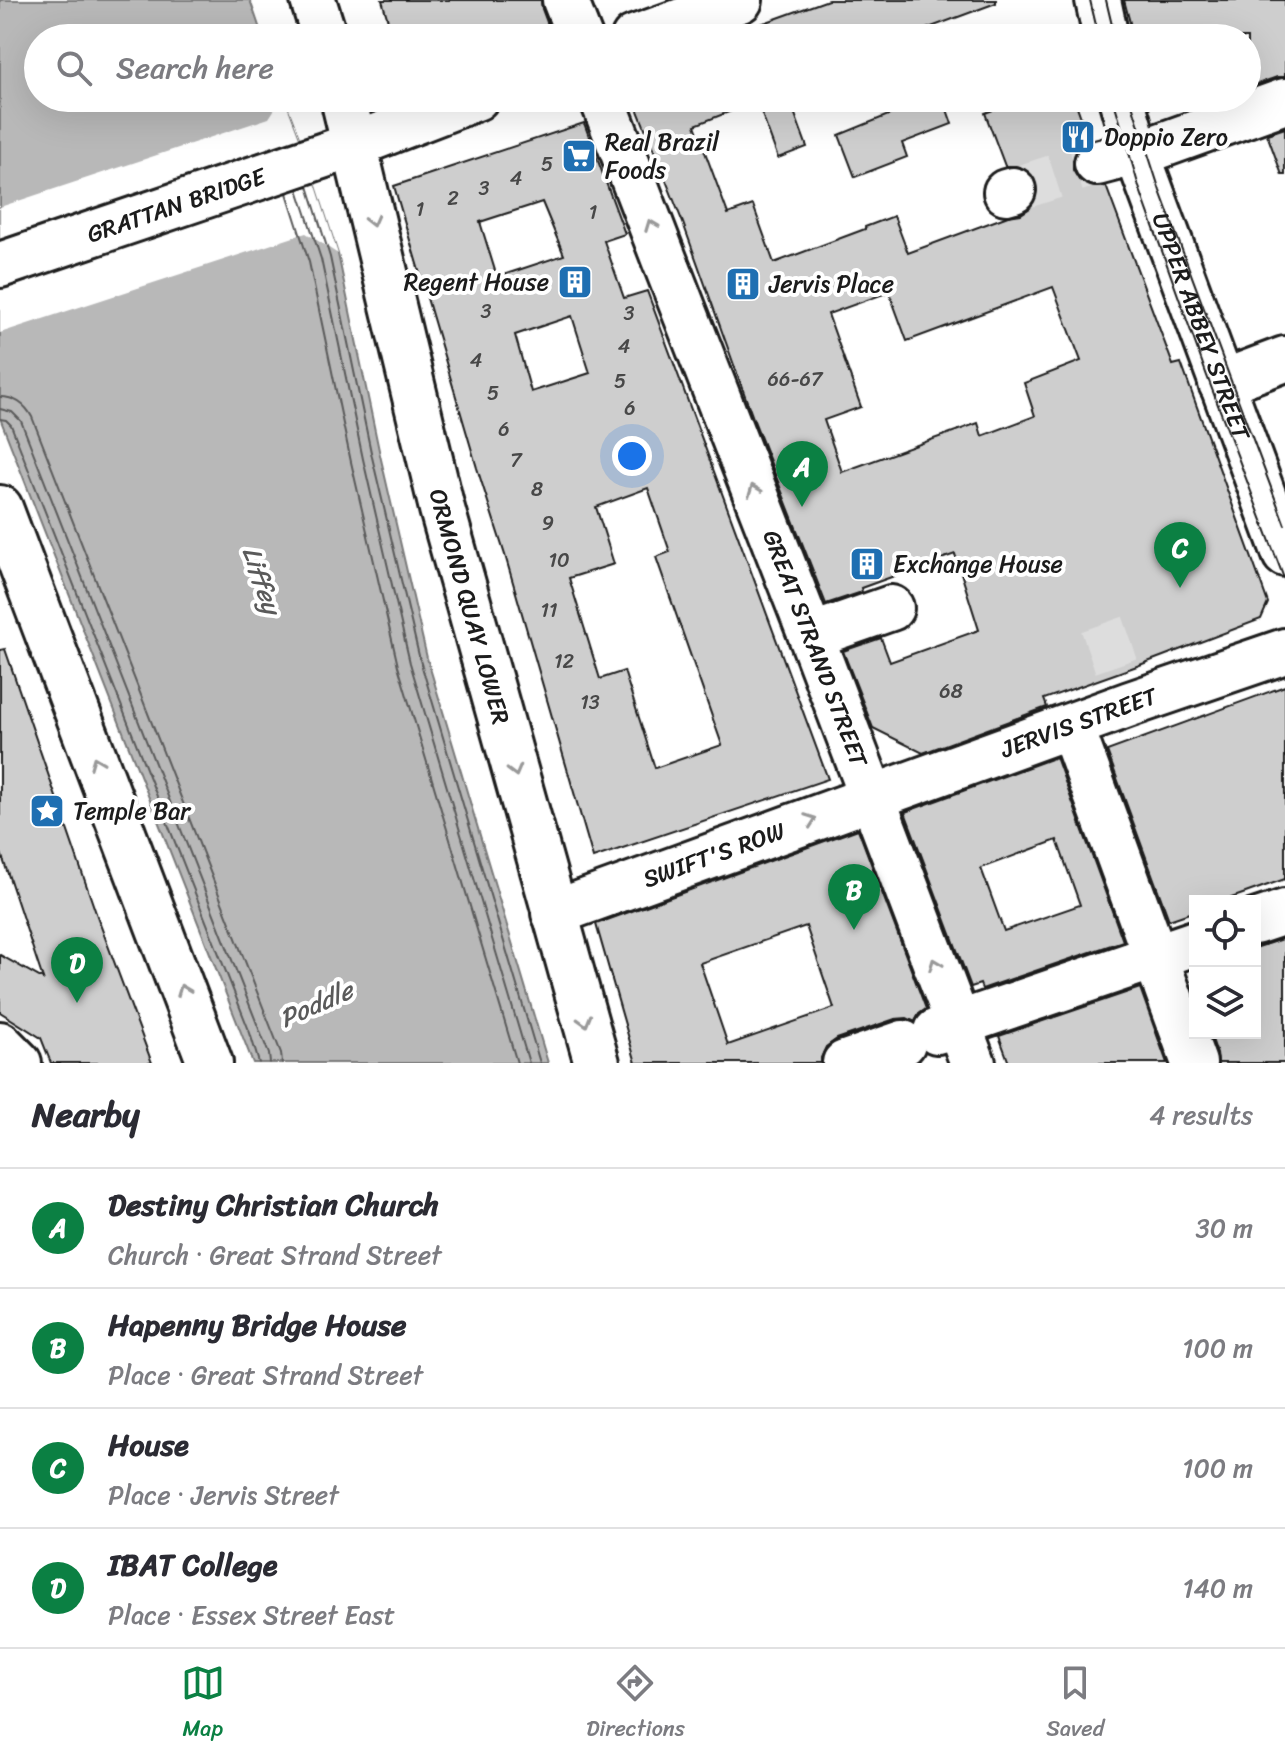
<!DOCTYPE html>
<html lang="en">
<head>
<meta charset="utf-8">
<style>
	:root { --surface:#fff; --page:#f7f7f7; --text:#2b2b33; --muted:#7c7c81; --line:#e1e1e2; --accent:#0b8043 }
	body { margin:0; font-family:Sriracha,sans-serif; background:var(--page); color:var(--text) }
	.controls { position:absolute; right:24px; bottom:24px; display:grid; overflow:hidden; border-radius:0px; box-shadow:0 8px 32px #0002 }
	.controls button { width:72px; height:72px; display:grid; place-items:center; padding:0; border:0; border-bottom:2px solid var(--line); background:var(--surface); color:var(--text); font:40px sans-serif }
	.you { position:absolute; left:632px; top:456px; width:28px; height:28px; margin:-20px; border:6px solid #fff; border-radius:50%; background:#1a73e8; box-shadow:0 0 0 12px #1a73e833 }
	.badge { display:grid; place-items:center; width:52px; height:52px; border-radius:50%; background:var(--accent); color:#fff; font-size:26px; font-weight:700 }
	.pin { position:absolute; translate:-50% -66px; filter:drop-shadow(0 2px 4px #0008) }
	.pin::after { content:''; position:absolute; top:42px; width:28px; height:24px; background:inherit; clip-path:polygon(0 0,100% 0,50% 100%) }
	.list { margin:0; padding:0; list-style:none }
	h2 { display:flex; justify-content:space-between; align-items:center; height:104px; margin:0; padding:0 32px; font-size:34px }
	h2 small { font-size:26px; font-weight:400; color:var(--muted) }
	.list li { display:grid; grid-template-columns:52px 1fr auto; gap:24px; align-items:center; box-sizing:border-box; height:120px; padding:0 32px; border-top:2px solid var(--line) }
	.list b { display:block; font-size:30px; white-space:nowrap }
	.list p { margin:0; font-size:26px; white-space:nowrap; color:var(--muted) }
	.list em { font-size:26px; font-style:normal; color:var(--muted) }
	.icon { flex:none; width:44px; height:44px; fill:none; stroke:currentColor; stroke-width:2; stroke-linecap:round; stroke-linejoin:round }
	.map { position:relative; flex:none; width:1285px; height:1063px; overflow:hidden }
	.search { position:absolute; background:var(--surface); box-shadow:0 8px 32px #0002; left:24px; right:24px; top:24px; height:88px; display:flex; align-items:center; gap:20px; box-sizing:border-box; padding:0 28px; border-radius:44px; color:var(--muted); font-size:30px }
	.sheet { height:584px; background:var(--surface) }
	nav { display:flex; justify-content:space-around; align-items:center; box-sizing:border-box; height:112px; border-top:2px solid var(--line); background:var(--surface); font-size:22px; color:var(--muted) }
	nav a { display:grid; justify-items:center; gap:4px }
	nav .on { color:var(--accent) }
	.map>svg:first-child { display:block }
	.water { fill:#b8b8b8; stroke:#7a7a7a; stroke-width:2 }
	.pier { fill:#fff }
	.lines { fill:none; stroke-linecap:round; stroke-linejoin:round }
	.shore { stroke:#5a5a5a; stroke-width:2 }
	.building { fill:#cecece; stroke:#1c1c1c; stroke-width:2; fill-rule:evenodd }
	.minor-tunnel { stroke:#ddd; stroke-width:44; stroke-dasharray:44 22; stroke-linecap:butt }
	.minor-casing { stroke:#1c1c1c; stroke-width:50 }
	.major-casing { stroke:#1c1c1c; stroke-width:50 }
	.minor { stroke:#fff; stroke-width:44 }
	.major { stroke:#fff; stroke-width:44 }
	.tram { stroke:#1c1c1c; stroke-width:2 }
	.oneway { stroke:#999 }
	.labels { text-anchor:middle; dominant-baseline:central; stroke-width:8; stroke-linejoin:round; paint-order:stroke }
	.number-label { font-size:20px; fill:#484848 }
	.poi-label { font-size:24px; fill:#1c1c1c; stroke:#fff; text-anchor:start }
	.street-label { font-size:24px; fill:#1c1c1c; stroke:#fff }
	.water-label { font-size:26px; font-style:italic; fill:#5a5a5a; stroke:#fff }
</style>
</head>
<body>
<div class="map">
<svg width="1285" height="1063" viewBox="0 0 1285 1063">
	<rect width="100%" height="100%" fill="#fff"/>
	<filter id="ink" filterUnits="userSpaceOnUse"><feTurbulence type="fractalNoise" baseFrequency=".0125" numOctaves="2"/><feDisplacementMap in="SourceGraphic" scale="16" xChannelSelector="R" yChannelSelector="G"/><feConvolveMatrix kernelMatrix="1 2 1 2 8 2 1 2 1" color-interpolation-filters="sRGB"/></filter>
	<g filter="url(#ink)">
		<polygon class="water" points="0,0 250,0 263,38 38,38 38,98 284,98 308,161 338,254 380,455 427,658 548,1063 253,1063 0,418"/>
		<polygon class="pier" points="282,98 284,98 308,161 338,254 306,233 0,333 0,207 269,118"/>
		<g class="lines">
			<g class="shore">
				<polyline points="308,186 330,257 372,457 420,660 540,1063"/>
				<polyline points="298,189 321,259 363,459 410,663 529,1063"/>
				<polyline points="287,193 309,262 351,462 398,666 517,1063"/>
				<path d="M0,397C15,397 25,404 32,417L270,1025L281,1053L282,1063"/>
				<polyline points="0,409 12,412 21,421 259,1029 269,1054 270,1063"/>
				<polyline points="0,419 6,420 11,425 250,1033 259,1063"/>
			</g>
		</g>
		<g class="building">
			<polygon points="382,0 541,0 542,9 551,33 537,38 393,38"/>
			<polygon points="828,0 996,0 996,3 923,30 927,38 734,38 733,34"/>
			<polygon points="1124,0 1285,0 1285,77 1277,77 1249,87 1247,81 1247,38 1134,38"/>
			<path d="M633,98H789L807,147L778,158L757,101L695,125L728,214L753,205L774,263L865,229V227L894,216L908,253L1008,216L1021,214L1030,208L1037,197V182L1031,173L1020,166H1005L985,113L1024,98H1074L1089,140L1079,146L1073,156V170L1079,180L1090,187L1106,186L1173,365L1181,363L1268,603L1261,619L1137,666L1044,699L1047,707L923,753L873,728L843,651L881,638L890,662L979,630L955,554L861,588L862,592L826,604L753,418L683,223ZM1053,287L1081,361L1024,383L1035,416L982,436L978,423L842,472L824,420L861,407L828,314L889,292L907,341Z"/>
			<polygon points="885,98 943,98 952,124 902,143 907,157 855,177 839,135 891,114"/>
			<path d="M584,123L625,234L604,241L624,298L647,291L828,779L593,858L505,555L477,468L394,186ZM542,202L564,255L497,277L480,222ZM572,316L590,373L531,392L515,335ZM648,488L670,552L656,557L722,745L655,768L624,671L600,679L569,578L614,564L596,507Z"/>
			<polygon points="1285,128 1285,175 1282,175 1267,134"/>
			<polygon points="5,649 97,916 152,1063 51,1063 41,1038 0,1012 0,955 43,979 0,850 0,650"/>
			<polygon points="1285,686 1285,879 1223,901 1195,901 1195,911 1169,920 1107,751"/>
			<path d="M1056,757L1123,941L982,989L980,984L971,987L905,812ZM1057,840L1080,905L1004,931L981,868Z"/>
			<path d="M858,829L926,1009L919,1014L915,1022L907,1018L895,1019L837,1039L826,1047L821,1058V1063H636L596,924ZM806,926L834,1008L728,1045L700,963Z"/>
			<polygon points="1285,938 1285,1063 1218,1063 1217,1054 1210,1033 1255,1033 1255,948"/>
			<polygon points="1140,988 1167,1063 1009,1063 999,1036"/>
		</g>
		<g class="lines">
			<g class="minor-tunnel">
				<polyline points="1013,190 1097,163"/>
				<polyline points="1102,624 1119,673"/>
			</g>
			<g class="minor-casing">
				<g id="minor">
					<polyline points="565,0 580,38"/>
					<polyline points="1098,0 1106,38"/>
					<polyline points="634,38 740,0"/>
					<path id="s1" d="M602,98L664,259L811,636L973,1063"/>
					<path id="s2" d="M1121,98L1137,153L1285,554"/>
					<polyline points="1097,163 1154,148 1285,101"/>
					<polyline points="1006,192 1013,190"/>
					<path id="s3" d="M0,265L354,145L476,98"/>
					<polyline points="1221,383 1285,359"/>
					<polyline points="811,636 891,608"/>
					<polyline points="1071,726 1194,1063"/>
					<path id="s4" d="M554,913L1130,704L1285,651"/>
					<polyline points="1255,922 1285,912"/>
					<polyline points="937,1031 1195,943"/>
					<polyline points="0,1044 19,1063"/>
					<polyline points="845,1063 903,1043"/>
				</g>
			</g>
			<g class="major-casing">
				<g id="major">
					<polyline points="313,0 325,38"/>
					<path id="s5" d="M343,98L442,509L597,1063"/>
					<polyline points="0,508 210,1063"/>
				</g>
			</g>
			<use href="#minor" class="minor"/>
			<use href="#major" class="major"/>
			<g class="tram">
				<polyline points="1090,0 1099,38"/>
				<polyline points="1106,0 1115,38"/>
				<polyline points="1113,98 1139,187 1207,376 1285,581"/>
				<polyline points="1130,98 1160,191 1285,525"/>
			</g>
		</g>
		<defs><path id="oneway-chevron" d="M-2-3.5L2.5 0L-2 3.5" fill="none" stroke-width="1.6" stroke-linecap="round" stroke-linejoin="round" transform="scale(2)"/></defs>
		<g class="oneway">
			<use href="#oneway-chevron" transform="translate(372 221) rotate(76)"/>
			<use href="#oneway-chevron" transform="translate(651 225) rotate(-111)"/>
			<use href="#oneway-chevron" transform="translate(754 490) rotate(-111)"/>
			<use href="#oneway-chevron" transform="translate(96 762) rotate(-111)"/>
			<use href="#oneway-chevron" transform="translate(515 771) rotate(75)"/>
			<use href="#oneway-chevron" transform="translate(811 820) rotate(-20)"/>
			<use href="#oneway-chevron" transform="translate(935 964) rotate(-111)"/>
			<use href="#oneway-chevron" transform="translate(183 990) rotate(-111)"/>
			<use href="#oneway-chevron" transform="translate(585 1021) rotate(74)"/>
		</g>
	</g>
	<defs>
		<g id="restaurant-square" transform="scale(1.8)"><rect x="-9" y="-9" width="18" height="18" rx="4" fill="#1f6fb2" stroke="#fff"/><path d="M-5-6h1v4h1v-4h1v4h1v-4h1v5L-1.5 .5V6h-2V.5L-5-1ZM5-6V6H3V1.5H1.5Q1.5-4 5-6Z" fill="#fff"/></g>
		<g id="supermarket-square" transform="scale(1.8)"><rect x="-9" y="-9" width="18" height="18" rx="4" fill="#1f6fb2" stroke="#fff"/><path d="M-6-5.5h2.5l.6 2H6L4.5 2H-2.5L-4.4-4H-6ZM-1.5 3.2a1.3 1.3 0 1 0 .1 0ZM3 3.2a1.3 1.3 0 1 0 .1 0Z" fill="#fff"/></g>
		<g id="building-square" transform="scale(1.8)"><rect x="-9" y="-9" width="18" height="18" rx="4" fill="#1f6fb2" stroke="#fff"/><path d="M-4-6H4V6H1V3H-1V6H-4ZM-2.5-4.3h1.7v1.8h-1.7ZM.8-4.3h1.7v1.8H.8ZM-2.5-1h1.7V.8h-1.7ZM.8-1h1.7V.8H.8Z" fill="#fff"/></g>
		<g id="sight-square" transform="scale(1.8)"><rect x="-9" y="-9" width="18" height="18" rx="4" fill="#1f6fb2" stroke="#fff"/><path d="M0-6L1.8-2.2L6-1.7L2.9 1.2L3.7 5.4L0 3.3L-3.7 5.4L-2.9 1.2L-6-1.7L-1.8-2.2Z" fill="#fff"/></g>
	</defs>
	<g fill-rule="evenodd">
		<use href="#restaurant-square" x="1078" y="137"/>
		<use href="#supermarket-square" x="579" y="156"/>
		<use href="#building-square" x="575" y="282"/>
		<use href="#building-square" x="743" y="284"/>
		<use href="#building-square" x="867" y="564"/>
		<use href="#sight-square" x="47" y="811"/>
	</g>
	<g class="labels">
		<g class="number-label">
			<text x="547" y="164">5</text>
			<text x="516" y="178">4</text>
			<text x="484" y="188">3</text>
			<text x="453" y="198">2</text>
			<text x="420" y="209">1</text>
			<text x="593" y="212">1</text>
			<text x="486" y="311">3</text>
			<text x="629" y="313">3</text>
			<text x="624" y="346">4</text>
			<text x="476" y="360">4</text>
			<text x="795" y="379">66-67</text>
			<text x="620" y="381">5</text>
			<text x="493" y="393">5</text>
			<text x="630" y="408">6</text>
			<text x="504" y="429">6</text>
			<text x="516" y="460">7</text>
			<text x="537" y="489">8</text>
			<text x="548" y="523">9</text>
			<text x="559" y="560">10</text>
			<text x="549" y="610">11</text>
			<text x="564" y="661">12</text>
			<text x="951" y="691">68</text>
			<text x="590" y="702">13</text>
		</g>
		<g class="poi-label">
			<text x="1104" y="137">Doppio Zero</text>
			<text x="605" y="142">Real Brazil<tspan x="605" dy="28">Foods</tspan></text>
			<text x="549" y="282" text-anchor="end">Regent House</text>
			<text x="769" y="284">Jervis Place</text>
			<text x="893" y="564">Exchange House</text>
			<text x="73" y="811">Temple Bar</text>
		</g>
		<g class="street-label">
			<text stroke="none"><textPath href="#s3" startOffset="186">GRATTAN BRIDGE</textPath></text>
			<text stroke="none"><textPath href="#s2" startOffset="242">UPPER ABBEY STREET</textPath></text>
			<text stroke="none"><textPath href="#s5" startOffset="524">ORMOND QUAY LOWER</textPath></text>
			<text stroke="none"><textPath href="#s1" startOffset="590">GREAT STRAND STREET</textPath></text>
			<text stroke="none"><textPath href="#s4" startOffset="558">JERVIS STREET</textPath></text>
			<text stroke="none"><textPath href="#s4" startOffset="170">SWIFT'S ROW</textPath></text>
		</g>
		<g class="water-label">
			<text transform="translate(262 580) rotate(71)">Liffey</text>
			<text transform="translate(316 1004) rotate(-24)">Poddle</text>
		</g>
	</g>
</svg>
<div class="controls">
<button><svg class="icon" aria-label="locate" viewBox="0 0 24 24"><circle cx="12" cy="12" r="6"/><path d="M12 2v4M12 18v4M2 12h4M18 12h4"/></svg></button>
<button><svg class="icon" aria-label="layers" viewBox="0 0 24 24"><path d="M12 4l9 5-9 5-9-5zM3 14l9 5 9-5"/></svg></button>
</div>
<div class="you"></div>
<div class="pin badge" style="left:802px;top:507px">A</div>
<div class="pin badge" style="left:854px;top:930px">B</div>
<div class="pin badge" style="left:1180px;top:588px">C</div>
<div class="pin badge" style="left:77px;top:1003px">D</div>
<div class="search"><svg class="icon" aria-label="search" viewBox="0 0 24 24"><circle cx="10" cy="10" r="6"/><path d="M15 15l6 6"/></svg>Search here</div>
</div>
<section class="sheet">
<h2>Nearby<small>4 results</small></h2>
<ul class="list">
<li><span class="badge">A</span><div><b>Destiny Christian Church</b><p>Church · Great Strand Street</p></div><em>30 m</em></li>
<li><span class="badge">B</span><div><b>Hapenny Bridge House</b><p>Place · Great Strand Street</p></div><em>100 m</em></li>
<li><span class="badge">C</span><div><b>House</b><p>Place · Jervis Street</p></div><em>100 m</em></li>
<li><span class="badge">D</span><div><b>IBAT College</b><p>Place · Essex Street East</p></div><em>140 m</em></li>
</ul>
</section>
<nav>
<a class="on"><svg class="icon" aria-label="map" viewBox="0 0 24 24"><path d="M3 6l6-2 6 2 6-2v14l-6 2-6-2-6 2zM9 4v14M15 6v14"/></svg>Map</a>
<a><svg class="icon" aria-label="directions" viewBox="0 0 24 24"><path d="M12 3l9 9-9 9-9-9zM9 14v-3h6M13 9l2 2-2 2"/></svg>Directions</a>
<a><svg class="icon" aria-label="saved" viewBox="0 0 24 24"><path d="M7 4h10v16l-5-4-5 4z"/></svg>Saved</a>
</nav>
</body>
</html>
